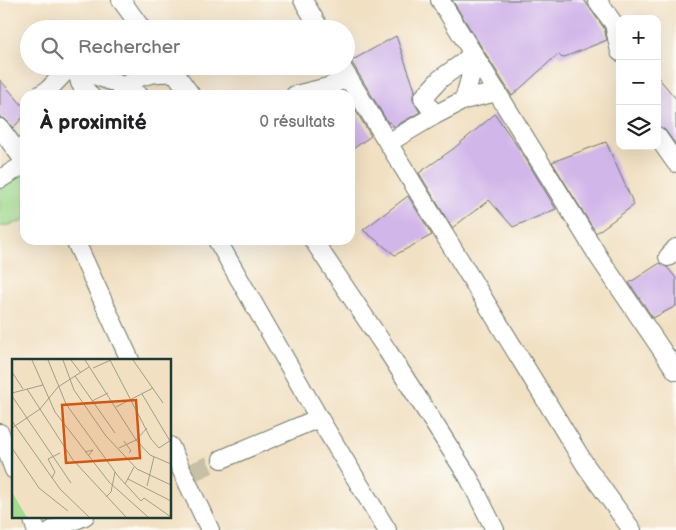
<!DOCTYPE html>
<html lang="fr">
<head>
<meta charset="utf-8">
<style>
	:root { --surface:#fff; --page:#f2f2f2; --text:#202124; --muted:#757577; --line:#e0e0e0 }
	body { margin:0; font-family:"Balsamiq Sans",sans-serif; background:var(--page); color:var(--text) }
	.controls { position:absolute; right:15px; top:15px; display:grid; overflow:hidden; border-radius:10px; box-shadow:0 5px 20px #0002 }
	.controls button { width:45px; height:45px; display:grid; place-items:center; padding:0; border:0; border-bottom:1px solid var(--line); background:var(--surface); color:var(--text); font:25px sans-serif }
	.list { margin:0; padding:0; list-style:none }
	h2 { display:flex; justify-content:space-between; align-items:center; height:65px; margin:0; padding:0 20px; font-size:21px }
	h2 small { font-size:16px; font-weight:400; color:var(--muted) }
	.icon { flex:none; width:28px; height:28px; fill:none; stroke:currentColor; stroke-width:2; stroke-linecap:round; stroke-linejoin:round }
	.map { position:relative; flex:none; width:676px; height:530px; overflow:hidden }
	.search { position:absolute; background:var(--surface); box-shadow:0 5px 20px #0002; left:20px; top:20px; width:335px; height:55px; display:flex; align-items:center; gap:12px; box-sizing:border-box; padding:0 18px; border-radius:28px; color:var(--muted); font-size:19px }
	.panel { position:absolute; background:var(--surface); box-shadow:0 5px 20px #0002; left:20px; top:90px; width:335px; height:155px; border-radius:15px }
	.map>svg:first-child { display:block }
	.green { fill:#a1dc8f; stroke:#608c62 }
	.building { fill:#d1b6e9 }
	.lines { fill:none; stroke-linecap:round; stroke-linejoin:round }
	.street-tunnel { stroke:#c7bfa6; stroke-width:18; stroke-dasharray:18 9; stroke-linecap:butt }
	.street-casing { stroke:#687666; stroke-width:20 }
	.street { stroke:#fff; stroke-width:18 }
	.inset-road { fill:none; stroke:#9d9f89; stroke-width:1 }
	.view { fill:#d45610; fill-opacity:0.15; stroke:#d45610; stroke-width:2.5 }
	.inset-edge { fill:none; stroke:#1f3d34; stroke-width:2.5 }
</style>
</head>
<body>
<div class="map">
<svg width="676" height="530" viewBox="0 0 676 530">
	<rect width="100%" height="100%" fill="#fdfcf7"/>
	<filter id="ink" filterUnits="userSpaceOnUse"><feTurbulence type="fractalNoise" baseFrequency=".02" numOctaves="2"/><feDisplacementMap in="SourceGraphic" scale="10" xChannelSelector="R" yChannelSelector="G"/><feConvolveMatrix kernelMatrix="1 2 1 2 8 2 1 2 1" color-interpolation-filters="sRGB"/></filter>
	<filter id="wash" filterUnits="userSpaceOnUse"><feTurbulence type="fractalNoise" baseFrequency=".0096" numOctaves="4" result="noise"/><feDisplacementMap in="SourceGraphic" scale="20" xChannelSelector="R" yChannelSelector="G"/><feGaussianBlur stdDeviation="1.12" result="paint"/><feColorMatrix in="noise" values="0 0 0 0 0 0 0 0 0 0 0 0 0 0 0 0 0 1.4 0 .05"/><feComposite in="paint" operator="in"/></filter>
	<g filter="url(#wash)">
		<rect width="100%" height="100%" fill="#f1e0c2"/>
		<polygon class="green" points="25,164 25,221 0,227 0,179"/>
		<g id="blocks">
			<g class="building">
				<polygon points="452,0 584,0 604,28 607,40 562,58 558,54 512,96"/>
				<polygon points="396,36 415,90 413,95 413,100 420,112 394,127 390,122 388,123 351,61"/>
				<polygon points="657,76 676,99 676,145 665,130 657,126"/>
				<polygon points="0,80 25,108 25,115 13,128 5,119 0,118"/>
				<polygon points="350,101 371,136 350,151"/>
				<polygon points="495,114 524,156 556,209 513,227 489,200 452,228 419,173 453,149"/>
				<polygon points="606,142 634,205 596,233 552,162"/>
				<polygon points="408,196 432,235 395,255 363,230"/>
				<polygon points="660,263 667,267 676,278 676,306 653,318 629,283"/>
			</g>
		</g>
	</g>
	<g filter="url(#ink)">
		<use href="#blocks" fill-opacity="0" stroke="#687666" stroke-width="1"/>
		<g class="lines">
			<polyline class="street-tunnel" points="193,472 222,459"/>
			<g class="street-casing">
				<g id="street">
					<polyline points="121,0 142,29"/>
					<polyline points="303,0 320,29"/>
					<polyline points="440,0 600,259 676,371"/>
					<polyline points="597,0 614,24 620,52"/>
					<polyline points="472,52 465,61 440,79 423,98 435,115 464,100 497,92"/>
					<polyline points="464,62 471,75 464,100"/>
					<polyline points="69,66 116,83 139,95"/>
					<polyline points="76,66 80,83 90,95"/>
					<polyline points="170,66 191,95"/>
					<polyline points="341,66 586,466 632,530"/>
					<polyline points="40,95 48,90 70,67"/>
					<path d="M120,95C130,74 155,72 175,73"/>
					<polyline points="295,95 328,87 348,77"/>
					<polyline points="0,128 25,162"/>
					<polyline points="657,136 676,163"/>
					<polyline points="388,143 435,115"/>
					<polyline points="0,179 25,164"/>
					<polyline points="75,240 130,360"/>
					<polyline points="217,240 319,418 387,530"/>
					<polyline points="313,240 387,350 469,478 495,530"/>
					<polyline points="668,257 676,248"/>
					<polyline points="0,433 14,470"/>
					<polyline points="170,446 210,530"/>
					<polyline points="222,459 319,418"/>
					<polyline points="32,516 36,530"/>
					<polyline points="52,530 85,516"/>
				</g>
			</g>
			<use href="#street" class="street"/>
		</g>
	</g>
	<g transform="translate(12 359)">
		<rect width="159" height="159" fill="#f1e0c2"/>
		<path d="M0,133L14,157L16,158H0Z" fill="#a1dc8f"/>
		<path class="inset-road" d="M20,1L43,53L97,123L136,158M36,1L54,45L106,117L129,142L132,139L159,158M51,1L62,31L94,77L125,110L159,126M59,1L69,14M73,1L124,81L138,96L159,105M98,1L139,80L147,89L159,81M121,1L151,44M81,9L99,1M0,13L11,30M63,17L103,74M15,30L61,101L114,158M0,34L31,26M130,35L158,82M0,37L59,124M80,42L96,34M104,48L141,29M0,62L48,130L77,158M0,69L28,50L46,28L77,8M124,81L135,69M112,82L119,92L117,94M0,89L27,129L56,152M107,89L124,81M73,93L81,91L76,97M40,119L43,113L36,100L48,94M116,120L159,142M113,125L122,108M135,127L142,98M94,138L99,133L103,113"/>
		<path class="view" d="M124,41L128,99L54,104L50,46Z"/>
		<rect width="159" height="159" class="inset-edge"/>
	</g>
</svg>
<div class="controls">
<button>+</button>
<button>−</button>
<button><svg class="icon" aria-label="layers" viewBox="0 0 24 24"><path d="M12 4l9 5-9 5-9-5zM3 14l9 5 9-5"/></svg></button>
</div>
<div class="search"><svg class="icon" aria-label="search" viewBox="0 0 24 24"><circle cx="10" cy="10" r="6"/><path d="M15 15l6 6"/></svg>Rechercher</div>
<section class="panel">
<h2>À proximité<small>0 résultats</small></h2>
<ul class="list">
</ul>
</section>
</div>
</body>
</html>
